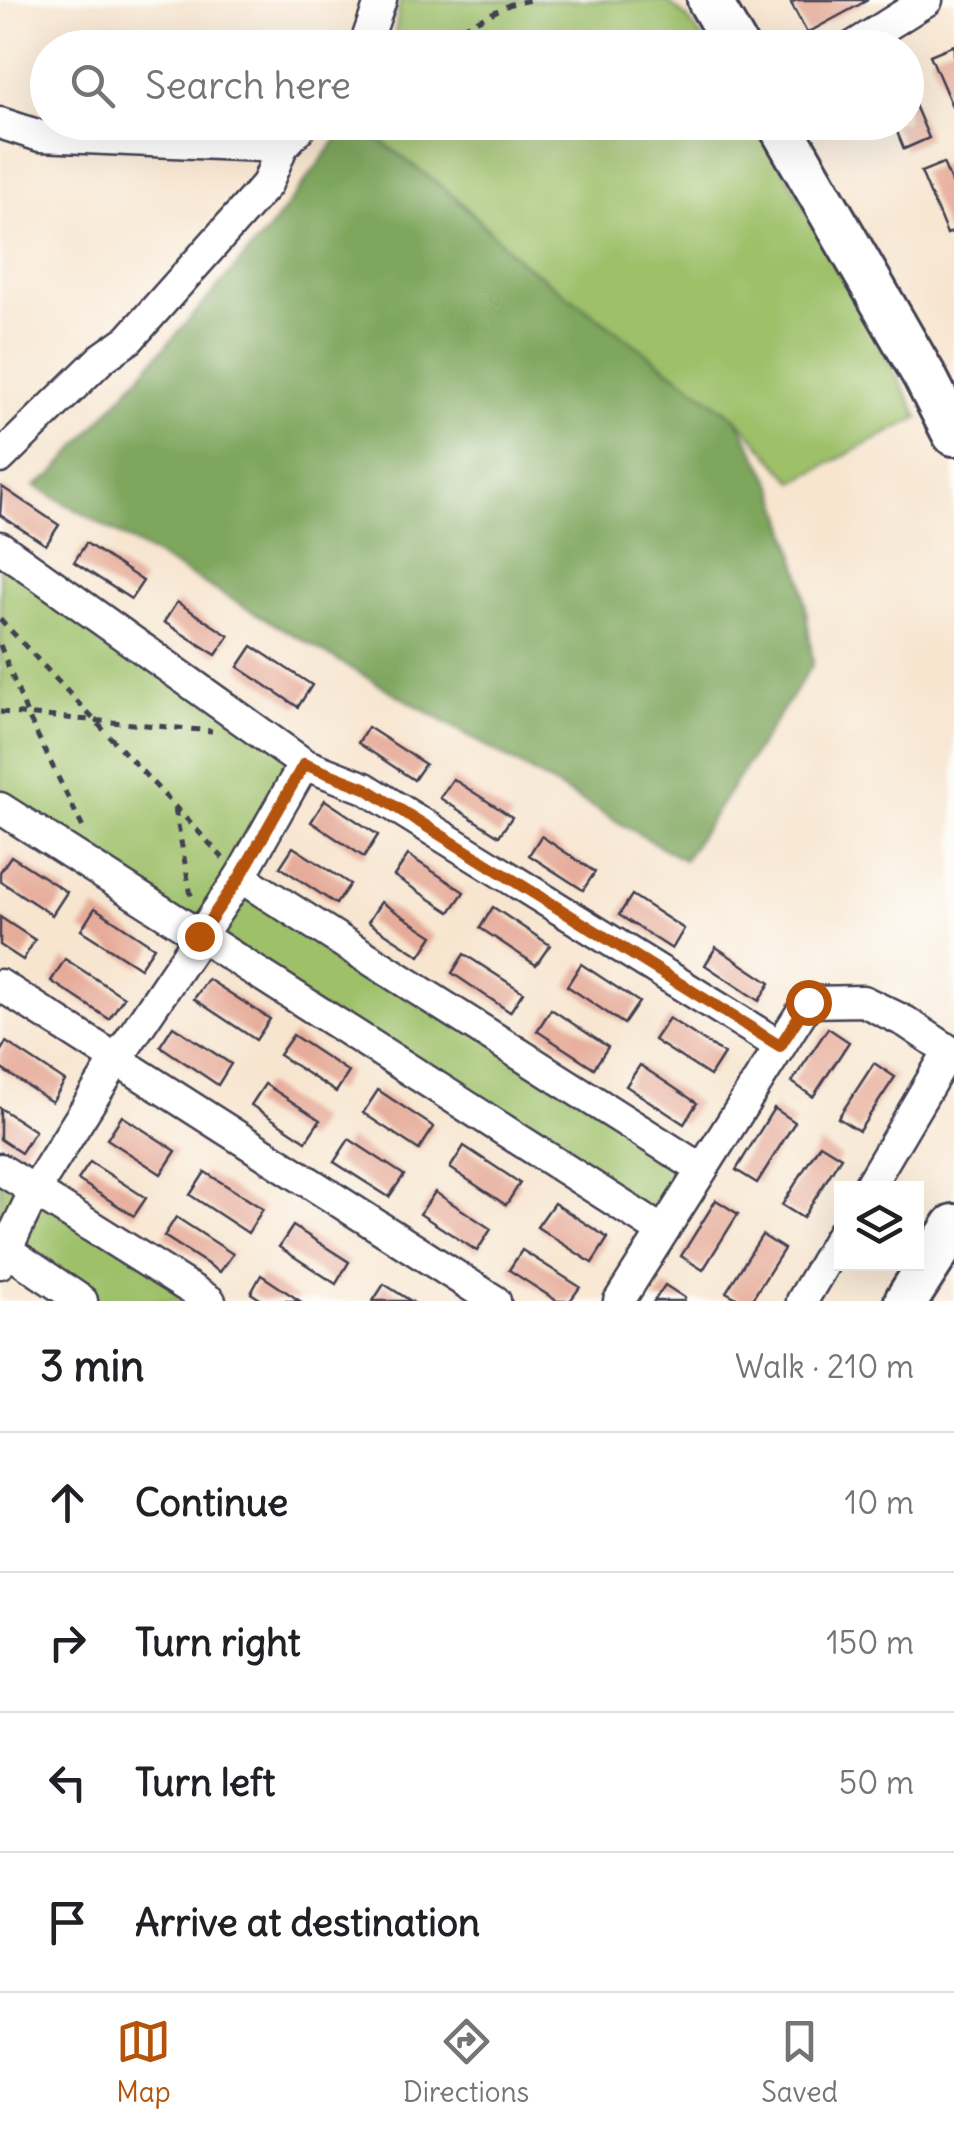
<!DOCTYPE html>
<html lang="en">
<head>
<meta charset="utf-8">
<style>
	:root { --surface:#fff; --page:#f2f2f2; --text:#202124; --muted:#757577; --line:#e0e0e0; --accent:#b45309 }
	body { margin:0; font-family:Delius,sans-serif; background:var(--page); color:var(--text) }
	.controls { position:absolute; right:30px; bottom:30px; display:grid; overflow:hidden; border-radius:0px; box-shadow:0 10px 40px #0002 }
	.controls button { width:90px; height:90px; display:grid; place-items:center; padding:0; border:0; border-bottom:2px solid var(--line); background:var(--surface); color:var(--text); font:50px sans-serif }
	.stop { position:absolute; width:30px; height:30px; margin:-22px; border:8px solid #b45309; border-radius:50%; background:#fff }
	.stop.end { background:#b45309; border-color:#fff; box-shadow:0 2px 10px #0008 }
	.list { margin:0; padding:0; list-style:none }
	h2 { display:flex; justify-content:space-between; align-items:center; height:130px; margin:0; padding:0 40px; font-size:42px }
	h2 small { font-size:32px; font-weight:400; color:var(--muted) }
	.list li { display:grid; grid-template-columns:65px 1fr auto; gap:30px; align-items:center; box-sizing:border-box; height:140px; padding:0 40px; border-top:2px solid var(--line) }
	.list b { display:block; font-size:38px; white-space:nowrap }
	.list em { font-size:32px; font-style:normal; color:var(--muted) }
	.icon { flex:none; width:55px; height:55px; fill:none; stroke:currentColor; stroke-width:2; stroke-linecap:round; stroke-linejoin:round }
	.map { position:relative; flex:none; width:954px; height:1301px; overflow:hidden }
	.search { position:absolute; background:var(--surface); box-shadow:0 10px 40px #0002; left:30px; right:30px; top:30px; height:110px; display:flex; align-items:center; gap:25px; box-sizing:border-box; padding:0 35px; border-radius:55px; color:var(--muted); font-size:38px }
	.sheet { height:690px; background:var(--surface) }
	nav { display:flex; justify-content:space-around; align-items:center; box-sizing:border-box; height:140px; border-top:2px solid var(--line); background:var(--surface); font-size:28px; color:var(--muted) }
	nav a { display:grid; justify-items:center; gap:5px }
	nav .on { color:var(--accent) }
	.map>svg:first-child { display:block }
	.green { fill:#9dc069; stroke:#607152; stroke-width:2.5 }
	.forest { fill:#7ea65d; stroke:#50644c; stroke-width:2.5 }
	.building { fill:#e6ab99 }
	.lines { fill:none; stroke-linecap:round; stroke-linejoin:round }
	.street-casing { stroke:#423f51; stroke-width:35 }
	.secondary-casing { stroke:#423f51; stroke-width:48 }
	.path { stroke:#423f51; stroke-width:5; stroke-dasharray:8 8; stroke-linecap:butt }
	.street { stroke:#fff; stroke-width:30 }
	.secondary { stroke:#fff; stroke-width:42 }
	.route { stroke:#b45309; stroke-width:12 }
</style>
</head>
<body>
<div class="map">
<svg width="954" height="1301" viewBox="0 0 954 1301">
	<rect width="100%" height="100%" fill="#fdfcf7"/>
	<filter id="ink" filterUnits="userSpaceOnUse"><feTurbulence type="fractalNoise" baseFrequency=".01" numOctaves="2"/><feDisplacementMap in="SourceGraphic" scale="20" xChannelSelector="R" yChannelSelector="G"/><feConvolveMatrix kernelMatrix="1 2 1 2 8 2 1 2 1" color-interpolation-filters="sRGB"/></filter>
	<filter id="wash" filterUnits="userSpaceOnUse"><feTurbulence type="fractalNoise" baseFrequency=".0048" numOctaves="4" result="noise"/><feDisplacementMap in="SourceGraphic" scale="40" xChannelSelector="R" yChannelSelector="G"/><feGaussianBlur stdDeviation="2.25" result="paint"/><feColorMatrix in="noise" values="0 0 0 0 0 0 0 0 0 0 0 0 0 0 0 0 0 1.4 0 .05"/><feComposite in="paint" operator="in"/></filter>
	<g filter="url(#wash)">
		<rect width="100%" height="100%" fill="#f7e5cf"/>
		<g class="green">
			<polygon points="400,0 666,0 687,18 709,47 393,47"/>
			<polygon points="357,123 759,123 919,417 794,482 736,418 520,261 456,198"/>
			<polygon points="0,547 304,764 240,877 701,1169 662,1231 0,808"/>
			<polygon points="0,1169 210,1301 82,1301 0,1242"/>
		</g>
		<polygon class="forest" points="350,122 357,123 456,198 520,261 736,418 775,488 802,579 813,664 684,860 35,486 52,475 271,227"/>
		<g id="blocks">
			<g class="building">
				<polygon points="797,0 868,0 807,33 791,3"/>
				<polygon points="954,45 954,111 930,55"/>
				<polygon points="906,84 929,138 904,149 893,122 906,122"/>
				<polygon points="943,163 954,188 954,231 947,234 921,172"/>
				<polygon points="2,487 59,525 46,545 0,515"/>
				<polygon points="86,543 143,581 131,599 74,562"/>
				<polygon points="177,602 229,636 216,655 164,622"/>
				<polygon points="252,646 312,685 298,707 238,667"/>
				<polygon points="368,727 425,764 414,780 358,743"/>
				<polygon points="453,779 512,817 499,836 440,798"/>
				<polygon points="325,800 378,835 364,857 311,822"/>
				<polygon points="541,836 595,872 583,890 529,855"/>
				<polygon points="293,847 350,884 336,904 280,867"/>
				<polygon points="408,855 464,892 450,912 394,876"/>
				<polygon points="11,856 67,892 52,915 0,881 0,872"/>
				<polygon points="632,895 684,929 672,949 619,915"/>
				<polygon points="381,902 433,936 420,956 368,922"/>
				<polygon points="493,907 550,945 536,965 480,928"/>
				<polygon points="95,908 154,947 140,968 81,930"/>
				<polygon points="0,917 35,940 23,960 0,945"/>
				<polygon points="716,947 770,983 759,1001 705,965"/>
				<polygon points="464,954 523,992 510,1012 452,973"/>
				<polygon points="65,959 124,997 109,1019 51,981"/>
				<polygon points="581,964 639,1002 624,1024 567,986"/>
				<polygon points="208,979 270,1019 256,1040 194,999"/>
				<polygon points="551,1009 608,1047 594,1068 537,1031"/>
				<polygon points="669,1018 724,1054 710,1076 654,1040"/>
				<polygon points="173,1026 231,1064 218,1085 160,1046"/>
				<polygon points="828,1028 849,1042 813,1097 792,1082"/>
				<polygon points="293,1035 349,1072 336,1092 279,1055"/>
				<polygon points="6,1042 65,1081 52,1102 0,1068 0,1052"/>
				<polygon points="874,1063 895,1077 859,1131 838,1118"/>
				<polygon points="640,1065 697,1103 684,1124 626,1086"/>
				<polygon points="265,1084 320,1120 306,1141 251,1105"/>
				<polygon points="378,1090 434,1127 419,1150 363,1113"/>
				<polygon points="0,1108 35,1131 21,1153 0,1139"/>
				<polygon points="774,1108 795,1122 757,1183 736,1170"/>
				<polygon points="122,1116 176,1151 161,1174 107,1139"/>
				<polygon points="349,1139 404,1175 389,1197 334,1162"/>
				<polygon points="820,1144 841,1157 803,1218 782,1205"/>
				<polygon points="464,1146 520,1183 506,1205 450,1168"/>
				<polygon points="90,1162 146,1198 134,1216 78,1180"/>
				<polygon points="205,1172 263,1209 248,1233 190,1195"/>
				<polygon points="435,1192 491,1229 477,1251 420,1214"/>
				<polygon points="716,1200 738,1214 703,1270 681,1256"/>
				<polygon points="554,1203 608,1238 592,1263 537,1227"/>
				<polygon points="176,1217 233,1254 220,1272 164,1236"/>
				<polygon points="293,1226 349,1262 336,1284 279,1247"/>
				<polygon points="762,1235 784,1249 751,1301 742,1301 726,1292"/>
				<polygon points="522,1250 580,1287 570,1301 557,1301 509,1270"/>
				<polygon points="261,1275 300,1301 263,1301 251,1293"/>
				<polygon points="384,1284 411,1301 373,1301"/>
				<polygon points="665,1285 685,1298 683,1301 654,1301"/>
			</g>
		</g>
	</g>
	<g filter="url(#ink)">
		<use href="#blocks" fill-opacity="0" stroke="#423f51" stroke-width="2.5"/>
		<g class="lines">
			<g class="street-casing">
				<g id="street">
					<polyline points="364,48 381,0"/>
					<polyline points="851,48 927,0"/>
					<polyline points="0,123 40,136 282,147 267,184 129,339 102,358 0,458"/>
					<polyline points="282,147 305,122"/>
					<polyline points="0,547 304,764 365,788 780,1046"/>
					<polyline points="0,808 662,1231"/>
					<polyline points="240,877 701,1169"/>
					<polyline points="0,985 495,1301"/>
					<polyline points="0,1169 210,1301"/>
					<polyline points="868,1188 949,1051"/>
					<polyline points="8,1251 82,1301"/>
					<polyline points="0,1263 35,1190 117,1059 240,877 304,764"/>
					<polyline points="619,1301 808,1002 863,1001 906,1022 954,1054"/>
					<polyline points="802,1301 842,1233"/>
				</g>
			</g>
			<g class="secondary-casing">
				<g id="secondary">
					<polyline points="709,0 737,48"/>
					<polyline points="778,122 925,377 954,434"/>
					<polyline points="906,1301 954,1226"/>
				</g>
			</g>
			<g class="path">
				<polyline points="419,48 511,4 530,0"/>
				<polyline points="0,619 223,858"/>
				<polyline points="0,645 27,714 84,830"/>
				<polyline points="0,712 212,731"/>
				<polyline points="175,809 192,901"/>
			</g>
			<use href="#street" class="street"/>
			<use href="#secondary" class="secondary"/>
		</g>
	</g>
	<g class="lines" filter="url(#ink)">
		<polyline class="route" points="199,936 240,877 304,764 365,788 780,1046 808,1002"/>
	</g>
</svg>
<div class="controls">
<button><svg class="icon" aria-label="layers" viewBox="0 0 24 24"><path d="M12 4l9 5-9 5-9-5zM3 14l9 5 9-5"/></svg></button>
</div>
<div class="stop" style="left:808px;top:1002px"></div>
<div class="stop end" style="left:199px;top:936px"></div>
<div class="search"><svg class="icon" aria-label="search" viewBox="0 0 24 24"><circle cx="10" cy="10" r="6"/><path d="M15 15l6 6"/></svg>Search here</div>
</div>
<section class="sheet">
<h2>3 min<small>Walk · 210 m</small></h2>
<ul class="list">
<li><svg class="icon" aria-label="ahead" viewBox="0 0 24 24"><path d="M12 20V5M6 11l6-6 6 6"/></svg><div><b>Continue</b></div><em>10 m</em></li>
<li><svg class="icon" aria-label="right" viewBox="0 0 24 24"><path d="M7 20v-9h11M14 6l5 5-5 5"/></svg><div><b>Turn right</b></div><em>150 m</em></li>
<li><svg class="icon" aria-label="left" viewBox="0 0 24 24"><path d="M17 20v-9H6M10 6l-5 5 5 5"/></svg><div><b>Turn left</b></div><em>50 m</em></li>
<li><svg class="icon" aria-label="arrive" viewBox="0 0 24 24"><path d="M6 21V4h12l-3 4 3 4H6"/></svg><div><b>Arrive at destination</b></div></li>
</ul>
</section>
<nav>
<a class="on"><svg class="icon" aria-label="map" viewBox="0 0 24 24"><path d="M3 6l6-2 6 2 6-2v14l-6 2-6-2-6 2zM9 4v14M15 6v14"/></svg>Map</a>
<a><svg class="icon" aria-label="directions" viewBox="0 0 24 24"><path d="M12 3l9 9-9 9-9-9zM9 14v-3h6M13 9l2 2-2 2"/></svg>Directions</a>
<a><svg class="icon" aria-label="saved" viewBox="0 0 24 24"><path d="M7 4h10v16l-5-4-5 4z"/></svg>Saved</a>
</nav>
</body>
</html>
